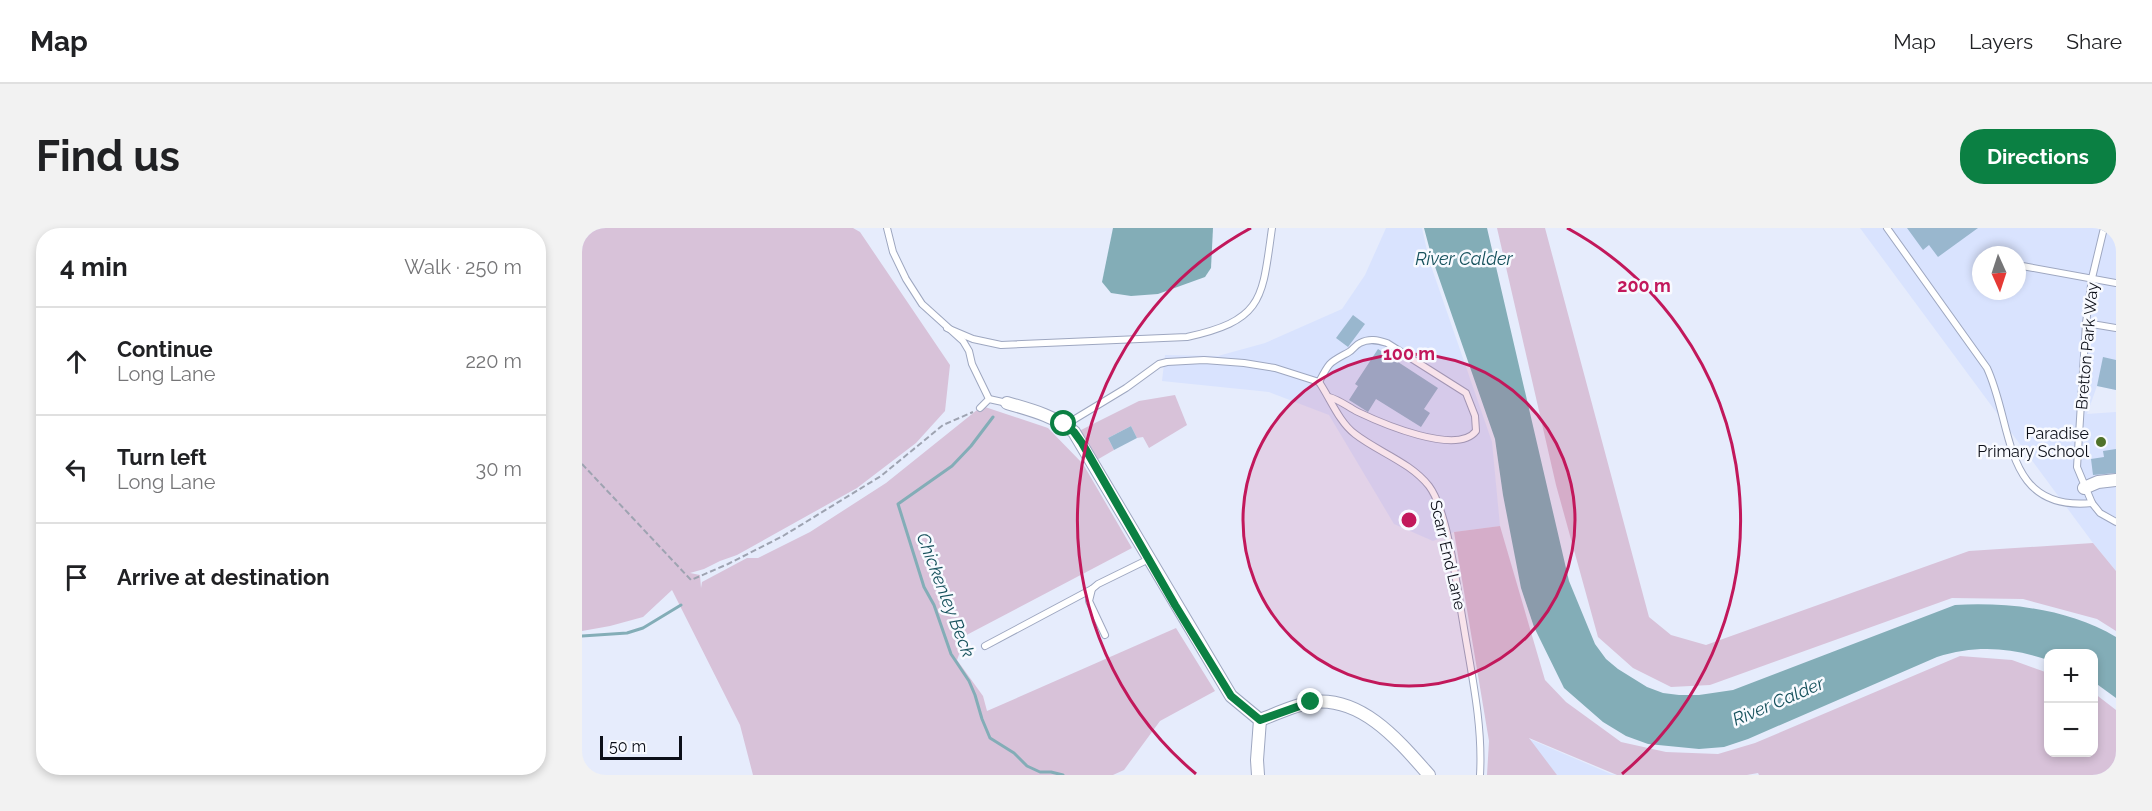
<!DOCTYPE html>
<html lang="en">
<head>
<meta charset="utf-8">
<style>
	:root { --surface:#fff; --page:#f2f2f2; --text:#202124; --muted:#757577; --line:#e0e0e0; --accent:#0b8043 }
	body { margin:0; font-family:Raleway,sans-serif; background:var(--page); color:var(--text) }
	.controls { position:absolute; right:18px; bottom:18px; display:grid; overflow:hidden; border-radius:12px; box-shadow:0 3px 9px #0003 }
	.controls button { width:54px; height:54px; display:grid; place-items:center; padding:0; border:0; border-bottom:2px solid var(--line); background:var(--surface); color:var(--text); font:30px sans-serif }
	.compass { position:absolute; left:1390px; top:18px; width:54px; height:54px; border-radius:50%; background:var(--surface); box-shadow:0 3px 9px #0003; rotate:177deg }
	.scale { position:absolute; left:18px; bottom:15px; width:82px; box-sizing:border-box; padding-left:6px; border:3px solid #0c0f18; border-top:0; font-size:16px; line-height:21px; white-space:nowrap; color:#0c0f18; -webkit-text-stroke:4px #f8faff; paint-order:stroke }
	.stop { position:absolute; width:18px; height:18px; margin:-14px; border:4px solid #0b8043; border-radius:50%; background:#fff }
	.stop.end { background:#0b8043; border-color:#fff; box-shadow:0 2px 6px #0008 }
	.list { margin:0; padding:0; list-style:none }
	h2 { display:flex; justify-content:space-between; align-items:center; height:78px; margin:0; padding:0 24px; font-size:26px }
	h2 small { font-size:20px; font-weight:400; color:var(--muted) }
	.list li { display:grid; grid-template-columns:39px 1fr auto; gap:18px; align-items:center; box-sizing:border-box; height:108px; padding:0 24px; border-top:2px solid var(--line) }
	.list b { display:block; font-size:22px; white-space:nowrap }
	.list p { margin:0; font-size:20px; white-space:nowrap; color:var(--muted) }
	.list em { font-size:20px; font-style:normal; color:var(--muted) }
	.icon { flex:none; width:33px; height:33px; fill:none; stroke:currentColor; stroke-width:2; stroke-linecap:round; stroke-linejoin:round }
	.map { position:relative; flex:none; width:1534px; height:547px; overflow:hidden; border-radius:24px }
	header { display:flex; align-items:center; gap:36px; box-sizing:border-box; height:84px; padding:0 30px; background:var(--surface); border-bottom:2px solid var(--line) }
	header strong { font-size:28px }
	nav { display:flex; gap:33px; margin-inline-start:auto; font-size:21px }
	.intro { display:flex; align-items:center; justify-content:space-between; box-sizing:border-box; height:144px; padding:0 36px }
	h1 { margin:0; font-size:42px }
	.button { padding:15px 27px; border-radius:24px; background:var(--accent); color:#fff; font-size:21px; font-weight:700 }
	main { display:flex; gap:36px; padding:0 36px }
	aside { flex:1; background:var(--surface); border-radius:24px; box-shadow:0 3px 9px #0003 }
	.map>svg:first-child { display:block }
	.built { fill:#d9e3fe; fill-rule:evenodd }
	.green { fill:#d8c2d9 }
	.water { fill:#83adb7 }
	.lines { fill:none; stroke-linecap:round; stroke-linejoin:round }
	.stream { stroke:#83adb7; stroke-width:3 }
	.building { fill:#99b7ce }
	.service-casing { stroke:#9ea7c0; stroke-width:8 }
	.minor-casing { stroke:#9ea7c0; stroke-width:14 }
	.path { stroke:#9ea3b1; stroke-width:2; stroke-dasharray:6 3; stroke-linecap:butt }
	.service { stroke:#fff; stroke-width:6 }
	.minor { stroke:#fff; stroke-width:12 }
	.route { stroke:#0b8043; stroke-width:8 }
	.ring { fill:none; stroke:#c2185b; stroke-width:3 }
	.poi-dot { fill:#50722a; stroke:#f8faff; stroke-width:2 }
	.labels { text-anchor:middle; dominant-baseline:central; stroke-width:5; stroke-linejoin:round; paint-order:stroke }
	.street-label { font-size:16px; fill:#0c0f18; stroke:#f8faff }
	.poi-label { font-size:16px; fill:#0c0f18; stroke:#f8faff; text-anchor:end }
	.water-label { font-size:18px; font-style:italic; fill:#17525d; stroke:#f8faff }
	.centre { fill:#c2185b; stroke:#f8faff; stroke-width:3 }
	.ring-label { font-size:18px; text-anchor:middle; font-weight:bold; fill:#c2185b; stroke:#f8faff; stroke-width:5; stroke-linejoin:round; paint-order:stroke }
</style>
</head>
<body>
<header>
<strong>Map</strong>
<nav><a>Map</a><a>Layers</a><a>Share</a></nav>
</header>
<div class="intro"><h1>Find us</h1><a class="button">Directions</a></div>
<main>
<aside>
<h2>4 min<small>Walk · 250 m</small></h2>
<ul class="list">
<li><svg class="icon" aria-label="ahead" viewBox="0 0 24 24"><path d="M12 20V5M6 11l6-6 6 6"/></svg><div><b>Continue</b><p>Long Lane</p></div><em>220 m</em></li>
<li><svg class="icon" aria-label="left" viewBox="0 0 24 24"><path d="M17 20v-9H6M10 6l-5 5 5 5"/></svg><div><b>Turn left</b><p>Long Lane</p></div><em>30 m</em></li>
<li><svg class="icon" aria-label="arrive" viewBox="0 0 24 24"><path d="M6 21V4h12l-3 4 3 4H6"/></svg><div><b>Arrive at destination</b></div></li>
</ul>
</aside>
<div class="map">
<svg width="1534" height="547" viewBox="0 0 1534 547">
	<rect width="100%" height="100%" fill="#e6ecfc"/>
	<g class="built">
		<polygon points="804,0 840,0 847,32 910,214 918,298 872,304 851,313 812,296 747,187 687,164 580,153 583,127 636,128 683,115 760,81 783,47"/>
		<path d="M1278,0H1534V162L1515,158L1505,186L1534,184V343L1511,315ZM1399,27H1435V63H1399Z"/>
		<polygon points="945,510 1029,546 1035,547 975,547"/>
	</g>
	<g class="green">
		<polygon points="0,0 271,0 278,4 368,137 363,183 334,215 275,260 155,327 138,333 122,341 108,345 118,347 119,360 120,354 165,330 176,330 228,304 304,255 400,178 466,200 501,236 550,320 375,412 378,424 375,432 401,468 405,483 594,400 633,463 578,493 542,542 531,547 171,547 158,497 90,362 61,389 28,398 0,403"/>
		<polygon points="915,0 963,0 1067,389 1089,407 1124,417 1387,323 1511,315 1534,343 1534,403 1515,391 1441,371 1370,370 1128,457 1089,459 1051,440 1016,409 974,257"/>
		<polygon points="593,167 605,197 567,220 561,209 555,210 549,198 526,210 532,222 513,233 497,203 557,173"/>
		<polygon points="918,298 963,452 984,474 1039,514 1084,524 1136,526 1173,515 1378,428 1430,432 1466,445 1466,524 1512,524 1512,465 1534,482 1534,547 1177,547 1176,545 1165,547 1035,547 947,510 975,547 905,547 907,513 872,304"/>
	</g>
	<g class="water">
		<polygon points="531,0 631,0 629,40 623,49 576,66 549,68 529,65 520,54"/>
		<path d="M842,0H905L987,353L1013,416L1024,431L1036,441L1065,459L1081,465L1097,467H1117L1151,462L1373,377C1427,374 1487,381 1534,409V470L1512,454V425H1466V432C1428,419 1393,417 1355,429L1166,511L1142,519L1117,521L1066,516L1044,508L1021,494L982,460L952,399L939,360L921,267L913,211L850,30Z"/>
	</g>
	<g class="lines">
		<g class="stream">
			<polyline points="411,189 389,218 370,238 316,276 342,359 352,377 369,426 387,453 393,467 400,491 408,510 432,525 445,538 458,544 469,544 481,547"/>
			<polyline points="0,408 45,405 61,400 99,377"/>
		</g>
	</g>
	<g class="building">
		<polygon points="1325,0 1396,0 1356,29 1347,17 1341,22"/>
		<polygon points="771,87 783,96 766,119 754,110"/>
		<polygon points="796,121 856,160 842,181 848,185 839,199 794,171 786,184 767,172 776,158 773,156"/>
		<polygon points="1521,129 1534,132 1534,162 1515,158"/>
		<polygon points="549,198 555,210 532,222 526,210"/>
		<polygon points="1534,221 1534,245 1511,247 1509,231 1522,229 1521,223"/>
	</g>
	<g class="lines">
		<g class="service-casing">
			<g id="service">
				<polyline points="305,0 311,24 324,51 340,76 381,113 387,123 390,136 407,171"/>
				<path d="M1305,0L1405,140C1432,198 1420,284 1510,275"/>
				<polyline points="1522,0 1510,50 1504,95 1495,239 1510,275 1518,285 1534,294"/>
				<polyline points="1435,37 1534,55"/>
				<polyline points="1504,95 1534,100"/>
				<path d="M365,100L391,111L419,117L605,109C682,92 680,71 690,0"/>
				<path d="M737,154C748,133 747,135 767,124C771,122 773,117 778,115C787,110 796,112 805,115L884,165L893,188L894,203C875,228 799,195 776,184C766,179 758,172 747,169"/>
				<polyline points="398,180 407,171 425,175"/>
				<path d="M483,197L544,160L577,136L585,134L622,132L662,135L693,140L737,154C748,170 757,194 773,206C796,224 828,234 847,258C866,283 875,361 881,394C889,444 901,496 898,547"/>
				<polyline points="523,407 507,373 510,361 516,356 567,331"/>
				<polyline points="403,418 510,361"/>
			</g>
		</g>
		<g class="minor-casing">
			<g id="minor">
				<path d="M425,175C449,182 473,188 492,204L649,468L678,492C694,486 712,477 730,474C780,468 817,513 847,547"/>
				<polyline points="1502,260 1516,254 1534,252"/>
				<polyline points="676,547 675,532 678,492"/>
			</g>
		</g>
		<polyline class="path" points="0,236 109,352 146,336 201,308 299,248 361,197 391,184"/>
		<use href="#service" class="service"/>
		<use href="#minor" class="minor"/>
	</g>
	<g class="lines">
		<polyline class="route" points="482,196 492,204 500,215 593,377 649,468 678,492 729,474"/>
	</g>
	<circle cx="827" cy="292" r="166" fill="#c2185b" fill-opacity=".12"/>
	<g class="ring">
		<circle cx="827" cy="292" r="166"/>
		<path d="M614 546A332 332 0 0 1 669 0M985 0A332 332 0 0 1 1040 546"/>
	</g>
	<circle class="poi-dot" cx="1519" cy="214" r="6"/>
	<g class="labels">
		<g class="street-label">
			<text transform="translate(1505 118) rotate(-85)">Bretton Park Way</text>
			<text transform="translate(866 327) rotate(77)">Scarr End Lane</text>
		</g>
		<g class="poi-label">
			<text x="1507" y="205">Paradise<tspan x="1507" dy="18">Primary School</tspan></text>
		</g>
		<g class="water-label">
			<text x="882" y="30">River Calder</text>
			<text transform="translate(364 367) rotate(69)">Chickenley Beck</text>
			<text transform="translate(1196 473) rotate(-23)">River Calder</text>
		</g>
	</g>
	<circle cx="827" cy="292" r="9" class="centre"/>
	<g class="ring-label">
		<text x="1062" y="64">200 m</text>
		<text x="827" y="132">100 m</text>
	</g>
</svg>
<div class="controls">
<button>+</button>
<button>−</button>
</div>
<svg class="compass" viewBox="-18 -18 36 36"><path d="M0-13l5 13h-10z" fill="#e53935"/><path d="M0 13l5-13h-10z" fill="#757577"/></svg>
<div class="scale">50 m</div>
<div class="stop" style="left:482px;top:196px"></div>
<div class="stop end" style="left:729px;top:474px"></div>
</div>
</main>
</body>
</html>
